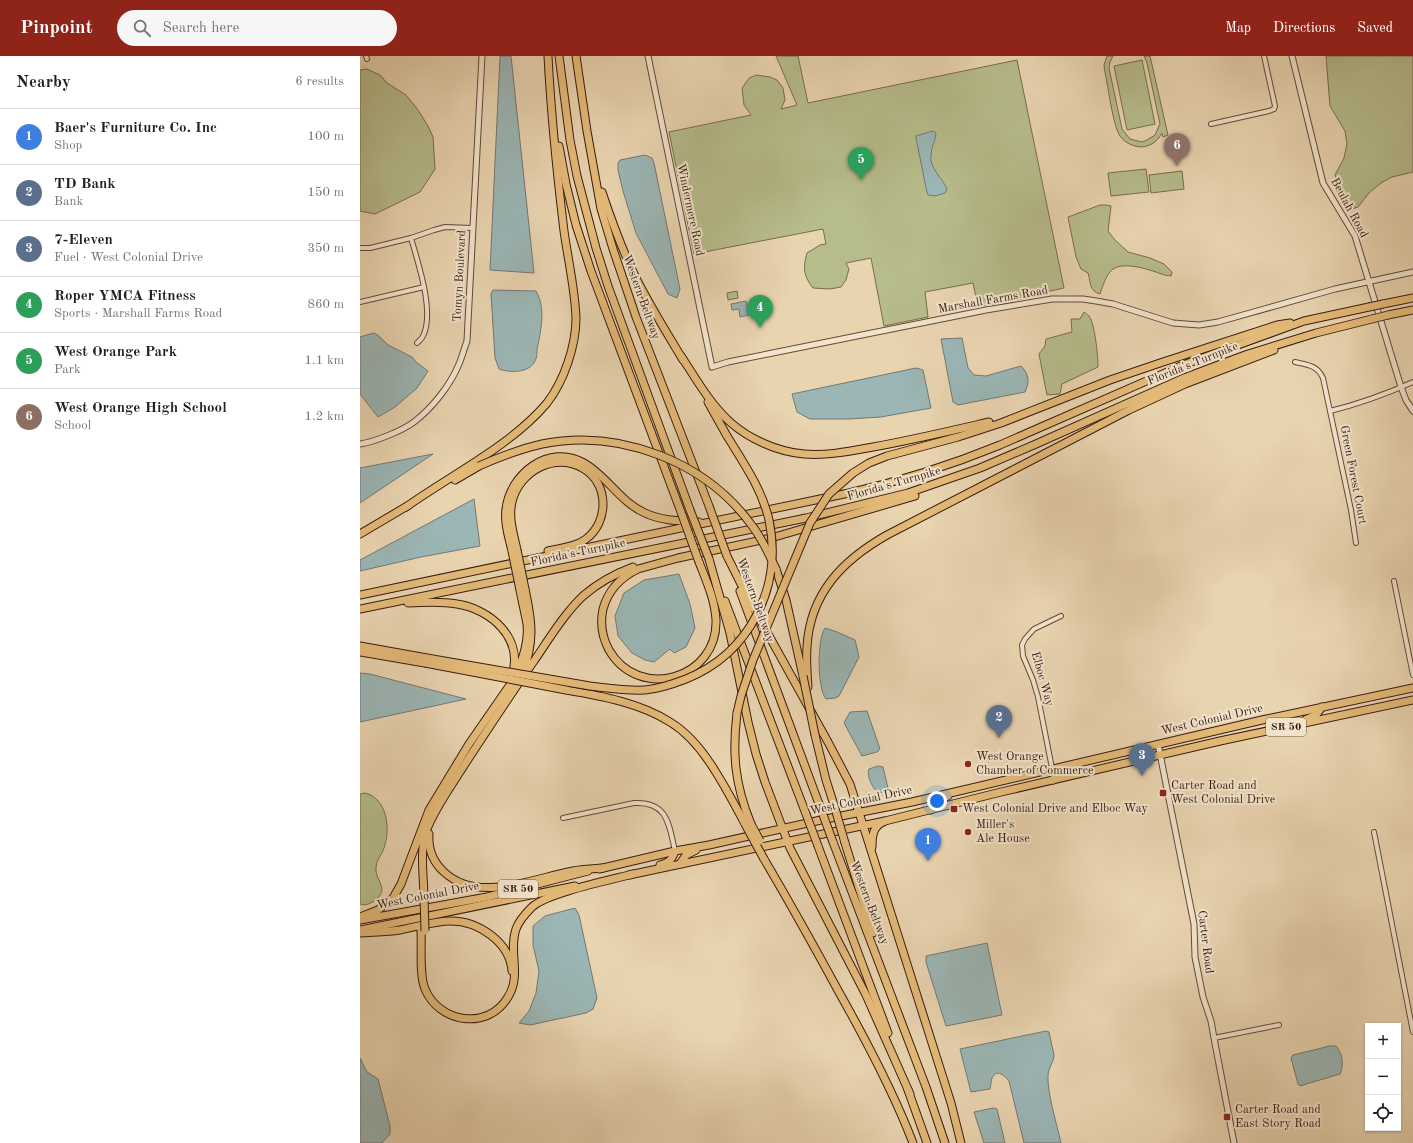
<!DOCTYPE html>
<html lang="en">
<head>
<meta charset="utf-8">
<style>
	:root { --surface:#fff; --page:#f6f6f6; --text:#202124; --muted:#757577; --line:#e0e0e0; --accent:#8f2418 }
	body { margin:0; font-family:"Old Standard TT",serif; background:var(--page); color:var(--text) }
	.controls { position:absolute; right:12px; bottom:12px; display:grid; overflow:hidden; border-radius:0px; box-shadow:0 1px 3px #0004 }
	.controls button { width:36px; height:36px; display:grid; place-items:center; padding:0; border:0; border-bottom:1px solid var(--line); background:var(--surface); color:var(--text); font:20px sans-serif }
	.you { position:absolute; left:577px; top:745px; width:14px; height:14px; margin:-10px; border:3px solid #fff; border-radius:50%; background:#1a73e8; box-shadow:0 0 0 6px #1a73e833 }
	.badge { display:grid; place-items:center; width:26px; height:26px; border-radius:50%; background:var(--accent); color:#fff; font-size:13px; font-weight:700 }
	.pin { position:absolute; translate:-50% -33px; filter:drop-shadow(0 1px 2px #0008) }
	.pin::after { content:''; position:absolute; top:21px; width:14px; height:12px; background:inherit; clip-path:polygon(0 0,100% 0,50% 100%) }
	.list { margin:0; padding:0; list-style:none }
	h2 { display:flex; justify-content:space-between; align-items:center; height:52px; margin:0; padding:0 16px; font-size:17px }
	h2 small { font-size:13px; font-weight:400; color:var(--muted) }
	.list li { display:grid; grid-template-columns:26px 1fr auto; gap:12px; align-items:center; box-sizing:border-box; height:56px; padding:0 16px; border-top:1px solid var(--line) }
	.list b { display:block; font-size:15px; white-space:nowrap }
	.list p { margin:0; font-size:13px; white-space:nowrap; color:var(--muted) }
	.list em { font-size:13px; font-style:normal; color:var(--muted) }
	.icon { flex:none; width:22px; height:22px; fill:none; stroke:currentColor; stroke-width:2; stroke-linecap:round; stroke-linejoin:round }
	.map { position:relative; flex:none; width:1053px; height:1087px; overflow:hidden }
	header { display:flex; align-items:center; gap:24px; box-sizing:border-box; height:56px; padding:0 20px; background:var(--accent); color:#fff }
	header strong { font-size:19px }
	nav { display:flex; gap:22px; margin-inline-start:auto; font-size:14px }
	.search { width:280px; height:36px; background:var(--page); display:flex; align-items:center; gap:10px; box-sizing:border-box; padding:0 14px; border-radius:22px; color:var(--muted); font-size:15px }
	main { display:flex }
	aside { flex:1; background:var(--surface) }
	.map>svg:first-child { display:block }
	.green { fill:#b7bc8b; stroke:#786c4e }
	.water { fill:#9bb6b5; stroke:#737873 }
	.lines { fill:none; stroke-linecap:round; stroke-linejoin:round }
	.minor-casing { stroke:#644938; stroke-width:6 }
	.tertiary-casing { stroke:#644938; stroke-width:7 }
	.trunk-casing { stroke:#381b10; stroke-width:9 }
	.motorway-casing { stroke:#381b10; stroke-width:9 }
	.minor { stroke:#f1e3cc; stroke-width:4 }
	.tertiary { stroke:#f1e3cc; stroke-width:5 }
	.trunk { stroke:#e4ba78; stroke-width:7 }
	.motorway { stroke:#e4ba78; stroke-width:7 }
	.motorway-bridge-casing { stroke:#381b10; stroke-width:9; stroke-linecap:butt }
	.motorway-bridge { stroke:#e4ba78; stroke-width:7 }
	.poi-dot { fill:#8f2418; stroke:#f1e3cc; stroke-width:1.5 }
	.labels { text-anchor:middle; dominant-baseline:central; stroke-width:4; stroke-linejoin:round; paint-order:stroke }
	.shield { fill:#f1e3cc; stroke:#705748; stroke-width:1 }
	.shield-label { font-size:11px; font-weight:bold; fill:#381b10 }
	.street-label { font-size:12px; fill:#381b10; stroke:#f1e3cc }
	.poi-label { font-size:12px; fill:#381b10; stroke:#f1e3cc; text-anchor:start }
</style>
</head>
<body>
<header>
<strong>Pinpoint</strong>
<div class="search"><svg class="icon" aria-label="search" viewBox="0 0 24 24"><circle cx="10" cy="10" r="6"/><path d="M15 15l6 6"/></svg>Search here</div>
<nav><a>Map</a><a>Directions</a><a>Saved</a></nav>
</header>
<main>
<aside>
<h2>Nearby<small>6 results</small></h2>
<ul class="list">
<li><span class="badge" style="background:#3f7fe0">1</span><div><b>Baer's Furniture Co. Inc</b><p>Shop</p></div><em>100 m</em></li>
<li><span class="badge" style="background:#5c6f8a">2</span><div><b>TD Bank</b><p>Bank</p></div><em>150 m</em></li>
<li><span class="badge" style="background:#5c6f8a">3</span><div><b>7-Eleven</b><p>Fuel · West Colonial Drive</p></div><em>350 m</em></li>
<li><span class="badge" style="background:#2e9e5b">4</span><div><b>Roper YMCA Fitness</b><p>Sports · Marshall Farms Road</p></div><em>860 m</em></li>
<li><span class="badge" style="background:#2e9e5b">5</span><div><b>West Orange Park</b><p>Park</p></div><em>1.1 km</em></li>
<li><span class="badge" style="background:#8d6e63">6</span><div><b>West Orange High School</b><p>School</p></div><em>1.2 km</em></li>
</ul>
</aside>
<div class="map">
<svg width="1053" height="1087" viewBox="0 0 1053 1087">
	<rect width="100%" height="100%" fill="#e9d4b0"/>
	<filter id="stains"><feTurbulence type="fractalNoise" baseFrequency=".005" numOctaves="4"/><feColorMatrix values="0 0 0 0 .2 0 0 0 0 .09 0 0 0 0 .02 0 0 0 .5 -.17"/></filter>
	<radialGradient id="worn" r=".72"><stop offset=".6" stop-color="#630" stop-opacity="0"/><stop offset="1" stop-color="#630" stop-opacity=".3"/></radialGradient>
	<g class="green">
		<path d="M416,0H438L448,47L657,4L704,232L618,251L613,227L565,236L568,261L524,270L511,202L486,207L489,213L486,224L481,231L470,233L453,232C443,219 443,212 447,197L460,189L466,188L463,173L334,198L309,76L391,59L384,49L382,32L389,22L396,19L410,21L417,24L423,32L425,44L421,53L437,49Z"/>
		<path d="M747,0H753L750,6L749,12L762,73L770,83L782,86L787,84L795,79L800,68L787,7L784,0H790L808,79L803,81L802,77C798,85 791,90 782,91C774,91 765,87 760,80C753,70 748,30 745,16L744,9Z"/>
		<polygon points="966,0 1053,0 1053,116 1032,121 1021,127 1009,137 998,151 989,154 975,119 984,102 987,88 985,75 970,50"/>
		<polygon points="782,4 795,68 767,74 754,10"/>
		<polygon points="7,13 20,19 27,27 46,39 58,54 68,70 73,81 75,113 60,136 15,158 0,155 0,14"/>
		<polygon points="786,113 789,136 751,140 748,117"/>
		<polygon points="822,115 824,133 791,137 789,119"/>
		<path d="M740,149H746L751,150L748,175L754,183L768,196L790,202L804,208L812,216L811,220C804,220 800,217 793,215C783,212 763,206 753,213C746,218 743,230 740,238C729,235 731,227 728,217L721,213L716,201L708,161Z"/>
		<polygon points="377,235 378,242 368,244 367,237"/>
		<path d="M724,256C725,257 727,258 729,260C735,268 738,300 738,311L702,328L700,338L687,339L679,298L685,290L686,283L712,276L711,263H720Z"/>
		<path d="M5,737C27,742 31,773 24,792C22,798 16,805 16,812C15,825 31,833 14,845C9,848 6,850 0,848V738Z"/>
	</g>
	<g class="water">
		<polygon points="140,0 151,0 174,217 130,214"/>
		<path d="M573,75L576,77C576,84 571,91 571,99C569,112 582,121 587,133L585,137L575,140L568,139L566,132L556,82V80Z"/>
		<polygon points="285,99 292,102 294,107 320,233 317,242 308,238 276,177 263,135 258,114 258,107 260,104"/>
		<path d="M133,234L176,235C186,252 181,275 177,293C177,297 177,302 175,305C170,317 149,317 139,313L135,302L131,238Z"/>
		<polygon points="386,245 389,259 380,261 379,253 372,254 371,248"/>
		<polygon points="14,277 19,280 28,289 52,301 56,306 68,315 57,332 35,351 18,361 0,338 0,281"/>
		<path d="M602,282L608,312L614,319L626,320L661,310C669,318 670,326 665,336L598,349L593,346L581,283Z"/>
		<polygon points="556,312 563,314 571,352 521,361 489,363 450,363 437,356 432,338"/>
		<polygon points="73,398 0,447 0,412"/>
		<polygon points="114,443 120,490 61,501 0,515 0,504"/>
		<polygon points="319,518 330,548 335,572 326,591 314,597 310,593 294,606 285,604 272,597 258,580 255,560 264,537 284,524"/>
		<path d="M465,572L477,576L495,584L499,601L479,640L475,642L466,643C457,632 457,584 465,572Z"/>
		<polygon points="0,617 10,618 106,643 0,666"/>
		<polygon points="507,655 520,693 517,696 502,700 484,667 490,656"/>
		<path d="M518,710L523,711L528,732L526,735L519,737C513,734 506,719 509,713Z"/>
		<polygon points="215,852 219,859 237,942 233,953 226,957 170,969 159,967 169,955 176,937 179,915 173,889 173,870 185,860"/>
		<polygon points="627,887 642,959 586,970 566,906 566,900"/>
		<path d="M686,975L689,976L694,999C694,1006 688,1012 688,1020C687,1036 697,1069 701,1087H664L649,1025C645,1020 637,1012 632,1022C631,1025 631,1029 630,1033L611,1036L600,993Z"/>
		<path d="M970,990H976C983,998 984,1009 980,1018L940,1030L938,1028L931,1002L933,999Z"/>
		<polygon points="0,1002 7,1016 18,1023 30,1070 30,1078 22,1087 0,1087"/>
		<polygon points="633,1052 637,1053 645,1087 624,1087 614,1056"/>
	</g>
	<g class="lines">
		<g class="minor-casing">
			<g id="minor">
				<polyline points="6,0 7,3"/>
				<polyline points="851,68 909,55 914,53 915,50 904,0"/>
				<path d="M51,182C58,207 75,256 63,280C62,283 59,285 57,287"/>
				<polyline points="0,192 10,192 51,182 74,174 85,171 113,172"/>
				<polyline points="0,246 64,231"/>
				<path d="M935,306C948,309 957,309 963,322L991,454L996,487"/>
				<path d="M970,355C999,348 1026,338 1053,326"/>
				<polyline points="1034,525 1053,619"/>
				<polyline points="692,712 678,641 673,624 663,600 662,589 665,583 674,573 701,560"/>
				<path d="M203,762L274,747C308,745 309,769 315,795"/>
				<polyline points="1014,776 1053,976"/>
				<polyline points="854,982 919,969"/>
			</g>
		</g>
		<g class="tertiary-casing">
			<g id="tertiary">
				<polyline points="288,0 352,311 368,306 626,254 692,243 723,243 736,245 753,248 813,267 839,269 858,266 975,233 1053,216"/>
				<polyline points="932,0 963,127 995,180 1041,331 1046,344 1053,355"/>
				<path d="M0,388C14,386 42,375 54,366C72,352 90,330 99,308C102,301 104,293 107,285L122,0"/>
				<polyline points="798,688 834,868 835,901 843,941 851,965 854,982 874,1087"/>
			</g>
		</g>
		<g class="trunk-casing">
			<g id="trunk">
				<polyline points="945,664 956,659 962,651"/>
				<polyline points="693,724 697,718 708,711"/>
				<path d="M571,754C574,746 580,744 588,740"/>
				<polyline points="320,808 326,799 336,794"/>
				<path d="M300,809C309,807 312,804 315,795"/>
				<polyline points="239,813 315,795 349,789 461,764 552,746 902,664 1053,632"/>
				<polyline points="269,819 525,765 641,736 860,685 1053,644"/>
				<polyline points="0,864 127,841 228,815"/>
				<polyline points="0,874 215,830"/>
			</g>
		</g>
		<g class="motorway-casing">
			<g id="motorway">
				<polyline points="199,0 210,84 217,120 236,192 248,230 330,454"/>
				<polyline points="216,0 227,75 241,153 253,193 276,261 349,450"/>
				<polyline points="199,90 206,128 216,169 231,215 321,456"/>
				<path d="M242,136C252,166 262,194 276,222C290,250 307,277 323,304"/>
				<polyline points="1023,248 1053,242"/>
				<polyline points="1028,259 1053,254"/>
				<path d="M321,300C336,323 350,348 370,366C389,383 418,396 444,398C467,400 491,395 513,391C552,384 590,375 629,366"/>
				<polyline points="348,346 367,380"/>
				<polyline points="493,417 509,407 527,400 598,381 641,367 750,324 803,306 917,269 930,267"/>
				<polyline points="95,424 119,410"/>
				<path d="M46,451C91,419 152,389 187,347C204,325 216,290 216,262C215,233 208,204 204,175C197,117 191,58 188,0"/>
				<polyline points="0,478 49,449"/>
				<path d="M157,494C154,479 148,462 152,446C159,415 196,395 224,413C249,428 249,466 226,483C215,491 201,492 188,495"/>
				<path d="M152,495C149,482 144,467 146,453C150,418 189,387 224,407C247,420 260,446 285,457C302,465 321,465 339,466"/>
				<polyline points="367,500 388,542 468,686 490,728 591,1047 601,1087"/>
				<polyline points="349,503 370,577 388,666 396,698 405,726 430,792 506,939 550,1038"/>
				<path d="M339,506C346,524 355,544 356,564C358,623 279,646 249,594C242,581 240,567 243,553C248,535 261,521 278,513L318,502L411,482L555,440"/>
				<polyline points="416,513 426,544 443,620"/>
				<polyline points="380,535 462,756"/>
				<path d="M0,539L489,437C541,425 591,409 640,389L823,309L944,265L1009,251"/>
				<polyline points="365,545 446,758"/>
				<path d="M48,547C64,546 81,545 97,548C130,553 164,582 152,619"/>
				<polyline points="0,553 446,462 548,437 620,412 676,388 824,322 853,311 888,298 956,277 1012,263"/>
				<polyline points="0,590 67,602"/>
				<polyline points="0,596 65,607"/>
				<path d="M162,618C175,586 172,566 165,533"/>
				<path d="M448,631C447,617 446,604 447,591C450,537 483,504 527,479L769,354L825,328L914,294"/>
				<path d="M206,634C242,640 280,647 310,666C330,678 345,698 357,718C367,734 376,751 385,768"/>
				<path d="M377,657C372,698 375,729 391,768"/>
				<polyline points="455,679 466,724 474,749"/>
				<path d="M69,778C68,793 73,806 84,816C118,848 174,822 213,815C223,813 233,813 243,812"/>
				<polyline points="473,786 566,1031 585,1087"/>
				<polyline points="485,787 513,877"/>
				<polyline points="458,790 528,977"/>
				<path d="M512,791C512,779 513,770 525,765"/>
				<path d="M404,803C430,847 455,892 480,938C507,986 533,1035 553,1087"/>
				<path d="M64,842C64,822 59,792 67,773C76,750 92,729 105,708C128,673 150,639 174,605C189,583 204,558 223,540C238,527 254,518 273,511"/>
				<path d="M0,861L18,854L33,842L41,828L69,754L109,688L152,626C161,609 169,588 167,568C165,557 162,545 160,534"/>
				<path d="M61,875C62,891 59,919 65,933C79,967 128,975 148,941C162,919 148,896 156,873C159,864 166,857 172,851C187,837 250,824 273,818"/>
				<path d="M0,877C13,876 27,876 40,874C56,871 74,865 91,865C118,865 150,886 152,915"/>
				<polyline points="548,1034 567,1087"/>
			</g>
		</g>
		<use href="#minor" class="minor"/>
		<use href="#tertiary" class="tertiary"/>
		<use href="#trunk" class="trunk"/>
		<use href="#motorway" class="motorway"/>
		<g class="motorway-bridge-casing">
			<g id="motorway-bridge">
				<polyline points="1009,251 1023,248"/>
				<polyline points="1012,263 1028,259"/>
				<path d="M119,410C139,401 160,393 182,388C260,372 347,406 393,471C403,484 409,499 416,513"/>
				<polyline points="349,450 367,500"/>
				<polyline points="330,454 349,503"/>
				<polyline points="321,456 339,506"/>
				<polyline points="157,494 165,533"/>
				<polyline points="152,495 160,534"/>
				<path d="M67,602L230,630C248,632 267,635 285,634C299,633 313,628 326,623C390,597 423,531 409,464C402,433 383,406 367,380"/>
				<polyline points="65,607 206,634"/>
				<polyline points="443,620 455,679"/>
				<polyline points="377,657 381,640 393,604 450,467 469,438 493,417"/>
				<polyline points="474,749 485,787"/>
				<polyline points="462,756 473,786"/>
				<polyline points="446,758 458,790"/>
				<polyline points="385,768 404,803"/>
				<polyline points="391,768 400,785"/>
				<polyline points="64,842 65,875"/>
			</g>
		</g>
		<use href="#motorway-bridge" class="motorway-bridge"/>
	</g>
	<g class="poi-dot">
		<circle cx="608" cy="708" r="4"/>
		<rect x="799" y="733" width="8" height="8" rx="2"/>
		<rect x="590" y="749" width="8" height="8" rx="2"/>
		<circle cx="608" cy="776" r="4"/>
		<rect x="863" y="1057" width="8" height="8" rx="2"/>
	</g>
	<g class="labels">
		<g class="shield">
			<rect x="906" y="662" width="40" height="18" rx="3"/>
			<rect x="138" y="824" width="40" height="18" rx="3"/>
		</g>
		<g class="shield-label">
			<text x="926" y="671">SR 50</text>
			<text x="158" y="833">SR 50</text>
		</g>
		<g class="street-label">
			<text transform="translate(989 152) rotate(62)">Beulah Road</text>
			<text transform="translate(330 154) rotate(78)">Windermere Road</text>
			<text transform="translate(100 220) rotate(-87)">Tomyn Boulevard</text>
			<text transform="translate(281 241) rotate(70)">Western Beltway</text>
			<text transform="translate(633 244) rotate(-10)">Marshall Farms Road</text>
			<text transform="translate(833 308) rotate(-22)">Florida's Turnpike</text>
			<text transform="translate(993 419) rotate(79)">Green Forest Court</text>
			<text transform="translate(534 428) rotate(-16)">Florida's Turnpike</text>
			<text transform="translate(218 497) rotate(-12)">Florida's Turnpike</text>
			<text transform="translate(395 544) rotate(70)">Western Beltway</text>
			<text transform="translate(682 623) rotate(74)">Elboc Way</text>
			<text transform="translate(852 664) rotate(-13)">West Colonial Drive</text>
			<text transform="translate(501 745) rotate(-12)">West Colonial Drive</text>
			<text transform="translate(68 840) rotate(-11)">West Colonial Drive</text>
			<text transform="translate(509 847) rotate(69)">Western Beltway</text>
			<text transform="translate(845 886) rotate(83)">Carter Road</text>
		</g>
		<g class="poi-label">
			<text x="616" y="701">West Orange<tspan x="616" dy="14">Chamber of Commerce</tspan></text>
			<text x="811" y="730">Carter Road and<tspan x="811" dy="14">West Colonial Drive</tspan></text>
			<text x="602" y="753">West Colonial Drive and Elboc Way</text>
			<text x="616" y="769">Miller's<tspan x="616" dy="14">Ale House</tspan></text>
			<text x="875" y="1054">Carter Road and<tspan x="875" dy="14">East Story Road</tspan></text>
		</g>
	</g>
	<rect width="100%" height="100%" filter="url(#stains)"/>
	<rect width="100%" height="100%" fill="url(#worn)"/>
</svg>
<div class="controls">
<button>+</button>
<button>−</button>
<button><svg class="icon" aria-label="locate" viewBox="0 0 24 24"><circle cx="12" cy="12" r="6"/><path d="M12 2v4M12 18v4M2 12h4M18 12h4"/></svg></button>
</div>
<div class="you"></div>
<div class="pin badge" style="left:568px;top:805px;background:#3f7fe0">1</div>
<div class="pin badge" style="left:639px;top:682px;background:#5c6f8a">2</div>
<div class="pin badge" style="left:782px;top:720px;background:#5c6f8a">3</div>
<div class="pin badge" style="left:400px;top:272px;background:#2e9e5b">4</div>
<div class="pin badge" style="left:501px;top:124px;background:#2e9e5b">5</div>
<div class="pin badge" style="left:817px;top:110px;background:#8d6e63">6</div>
</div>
</main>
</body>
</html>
